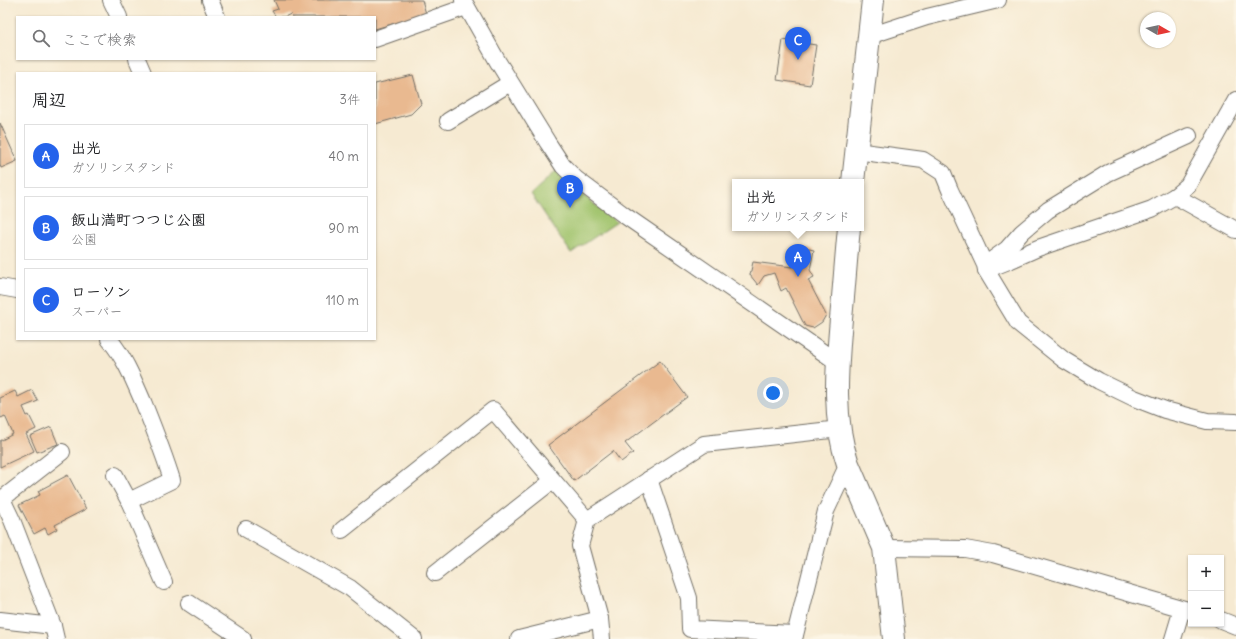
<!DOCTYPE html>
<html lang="ja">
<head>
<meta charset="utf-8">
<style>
	:root { --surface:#fff; --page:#f2f2f2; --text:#202124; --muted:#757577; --line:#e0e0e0; --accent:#2563eb }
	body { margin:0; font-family:Delius,"Klee One",sans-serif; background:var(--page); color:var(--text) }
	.controls { position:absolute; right:12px; bottom:12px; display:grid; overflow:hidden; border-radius:0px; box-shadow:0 1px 3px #0004 }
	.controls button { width:36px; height:36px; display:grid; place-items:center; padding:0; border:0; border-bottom:1px solid var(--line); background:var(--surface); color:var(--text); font:20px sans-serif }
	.compass { position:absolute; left:1140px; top:12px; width:36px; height:36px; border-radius:50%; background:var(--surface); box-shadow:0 1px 3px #0004; rotate:99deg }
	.you { position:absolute; left:773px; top:393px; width:14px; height:14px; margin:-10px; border:3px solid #fff; border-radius:50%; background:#1a73e8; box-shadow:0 0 0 6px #1a73e833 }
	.badge { display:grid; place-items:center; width:26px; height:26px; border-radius:50%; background:var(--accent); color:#fff; font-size:13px; font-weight:700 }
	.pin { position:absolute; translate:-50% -33px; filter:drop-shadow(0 1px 2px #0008) }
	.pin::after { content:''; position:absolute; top:21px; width:14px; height:12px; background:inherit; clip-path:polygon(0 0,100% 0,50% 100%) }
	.popup { position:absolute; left:732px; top:179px; width:132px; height:52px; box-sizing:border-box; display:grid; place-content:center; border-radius:0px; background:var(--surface); filter:drop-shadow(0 1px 3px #0005); font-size:13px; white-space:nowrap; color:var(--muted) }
	.popup b { font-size:15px; color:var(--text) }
	.popup::after { content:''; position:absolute; left:50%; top:100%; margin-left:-8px; border:8px solid transparent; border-top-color:var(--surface) }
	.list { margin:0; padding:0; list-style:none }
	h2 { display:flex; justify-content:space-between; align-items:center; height:52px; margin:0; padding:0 16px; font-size:17px }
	h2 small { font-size:13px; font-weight:400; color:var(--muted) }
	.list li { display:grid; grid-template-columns:26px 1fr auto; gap:12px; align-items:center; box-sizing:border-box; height:64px; margin:0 8px 8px; padding:0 8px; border:1px solid var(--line); border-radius:0px }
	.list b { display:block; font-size:15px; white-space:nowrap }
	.list p { margin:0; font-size:13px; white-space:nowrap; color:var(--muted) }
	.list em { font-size:13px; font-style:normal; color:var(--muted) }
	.icon { flex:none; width:22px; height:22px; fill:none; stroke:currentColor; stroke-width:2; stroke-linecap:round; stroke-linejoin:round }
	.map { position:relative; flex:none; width:1236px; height:639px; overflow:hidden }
	.search { position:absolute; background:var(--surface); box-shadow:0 1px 3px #0004; left:16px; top:16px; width:360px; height:44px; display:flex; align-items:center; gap:10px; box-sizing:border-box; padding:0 14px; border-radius:0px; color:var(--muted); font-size:15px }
	.panel { position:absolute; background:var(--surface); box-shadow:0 1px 3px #0004; left:16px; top:72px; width:360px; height:268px; border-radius:0px }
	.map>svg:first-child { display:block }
	.green { fill:#a3c56f; stroke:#67784d }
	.building { fill:#e9b990 }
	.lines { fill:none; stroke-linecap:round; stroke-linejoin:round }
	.street-casing { stroke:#726e65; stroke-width:18 }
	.secondary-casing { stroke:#726e65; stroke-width:24 }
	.street { stroke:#fff; stroke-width:16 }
	.secondary { stroke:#fff; stroke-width:22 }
</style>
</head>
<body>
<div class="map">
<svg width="1236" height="639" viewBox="0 0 1236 639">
	<rect width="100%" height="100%" fill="#fcf5e5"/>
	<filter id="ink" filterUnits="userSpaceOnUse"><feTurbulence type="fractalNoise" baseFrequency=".025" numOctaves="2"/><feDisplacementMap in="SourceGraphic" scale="8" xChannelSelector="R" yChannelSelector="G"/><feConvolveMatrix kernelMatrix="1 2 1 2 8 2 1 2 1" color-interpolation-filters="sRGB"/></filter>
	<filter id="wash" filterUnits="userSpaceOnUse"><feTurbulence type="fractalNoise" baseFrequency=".012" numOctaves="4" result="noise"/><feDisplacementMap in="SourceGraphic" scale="16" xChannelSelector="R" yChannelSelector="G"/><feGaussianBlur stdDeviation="0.9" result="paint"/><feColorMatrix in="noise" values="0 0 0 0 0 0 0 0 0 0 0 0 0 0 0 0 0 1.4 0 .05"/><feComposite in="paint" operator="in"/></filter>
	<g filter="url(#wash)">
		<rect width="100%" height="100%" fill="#f6ead2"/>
		<polygon class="green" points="557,170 569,184 617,222 571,253 531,194"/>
		<g id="blocks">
			<g class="building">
				<polygon points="274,0 422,0 426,14 375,29 375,17 292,17 291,14 284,17 276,17 272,11 278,9"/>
				<polygon points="783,40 816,45 810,85 777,80"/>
				<polygon points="413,75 421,104 411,114 375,124 375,84"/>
				<polygon points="0,123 17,161 1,168 0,165"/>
				<polygon points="795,246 814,250 810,270 814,277 808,280 826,315 822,322 813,328 805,326 786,288 781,291 774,273 764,276 758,285 750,275 753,262 792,267"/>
				<polygon points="660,361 687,397 625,443 633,453 621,462 613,451 574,481 548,445"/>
				<polygon points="32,390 38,401 23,407 27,416 29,415 36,429 26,434 34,451 0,467 0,441 13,434 5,416 1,418 0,416 0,398 15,391 18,397"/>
				<polygon points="51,427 58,444 37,452 30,436"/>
				<polygon points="68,475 86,509 55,525 57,529 48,534 45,528 34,534 19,505 40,495 38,491"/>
			</g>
		</g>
	</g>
	<g filter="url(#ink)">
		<use href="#blocks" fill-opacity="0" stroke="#726e65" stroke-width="1"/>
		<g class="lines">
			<g class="street-casing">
				<g id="street">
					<polyline points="111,0 119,17"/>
					<polyline points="210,0 217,17"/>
					<polyline points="463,0 498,62 548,143 563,166 576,179 624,215 837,362"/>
					<polyline points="869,36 927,17 998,0"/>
					<polyline points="375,39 466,7"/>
					<polyline points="137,59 143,73"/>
					<polyline points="448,121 510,83"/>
					<polyline points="856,151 923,160 943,173 950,190 985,265 986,270 1018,323 1064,360 1099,381 1134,398 1165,410 1207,421 1236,422"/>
					<polyline points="1175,196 1236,230"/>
					<polyline points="989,262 1007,249 1022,232 1048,210 1108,173 1189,136"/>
					<polyline points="986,270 1011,260 1038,248 1152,209 1175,196 1188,185 1236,100"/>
					<polyline points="0,287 17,290"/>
					<path d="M109,339C125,358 134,381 144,404C154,429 164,454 172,480L129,501"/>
					<polyline points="115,475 129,501 164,582"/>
					<polyline points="649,479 689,598 690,629 795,634"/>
					<polyline points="246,529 350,588 414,639"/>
					<polyline points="342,530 493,410 587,520"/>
					<polyline points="884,548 965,549 993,554 1191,611"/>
					<polyline points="435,573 552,481"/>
					<polyline points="189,603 243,639"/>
					<polyline points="0,620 53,626"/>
					<polyline points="1221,620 1236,626"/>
					<polyline points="56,639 53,626 12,520 2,499 62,452"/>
					<polyline points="519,639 600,619"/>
					<polyline points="602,639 600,619 580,546 587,520 704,444 840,429"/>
					<polyline points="794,639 826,511 848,464"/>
					<polyline points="1173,639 1182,609"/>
				</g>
			</g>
			<g class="secondary-casing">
				<g id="secondary">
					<polyline points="853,182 873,0"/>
					<path d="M849,228C846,258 844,289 841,319C837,367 832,418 848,464L884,548L894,639"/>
				</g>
			</g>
			<use href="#street" class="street"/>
			<use href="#secondary" class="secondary"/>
		</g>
	</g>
</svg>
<div class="controls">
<button>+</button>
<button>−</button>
</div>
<svg class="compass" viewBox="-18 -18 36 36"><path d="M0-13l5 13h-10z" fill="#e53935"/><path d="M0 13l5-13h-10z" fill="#757577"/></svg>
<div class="you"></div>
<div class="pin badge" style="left:798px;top:277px">A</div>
<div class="popup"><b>出光</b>ガソリンスタンド</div>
<div class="pin badge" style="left:570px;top:208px">B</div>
<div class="pin badge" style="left:798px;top:60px">C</div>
<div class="search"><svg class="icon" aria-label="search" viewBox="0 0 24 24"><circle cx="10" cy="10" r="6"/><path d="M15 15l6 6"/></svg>ここで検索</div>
<section class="panel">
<h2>周辺<small>3件</small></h2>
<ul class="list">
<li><span class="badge">A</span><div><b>出光</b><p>ガソリンスタンド</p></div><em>40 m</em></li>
<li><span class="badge">B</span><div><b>飯山満町つつじ公園</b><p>公園</p></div><em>90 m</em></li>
<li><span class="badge">C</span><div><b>ローソン</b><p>スーパー</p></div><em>110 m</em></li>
</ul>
</section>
</div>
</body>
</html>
